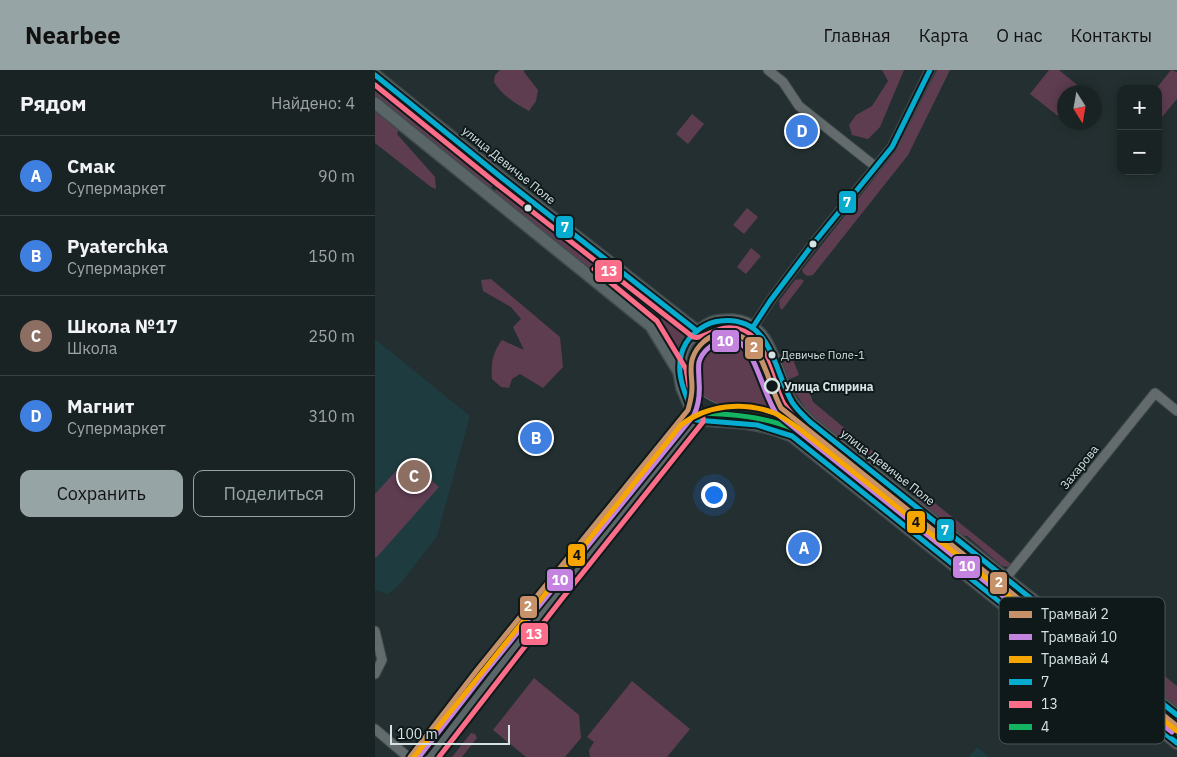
<!DOCTYPE html>
<html lang="ru">
<head>
<meta charset="utf-8">
<style>
	:root { --surface:#1a2324; --page:#232b2c; --text:#f1f3f6; --muted:#9fa4a6; --line:#384041; --accent:#97a4a6 }
	body { margin:0; font-family:"IBM Plex Sans",sans-serif; background:var(--page); color:var(--text) }
	.controls { position:absolute; right:15px; top:15px; display:grid; overflow:hidden; border-radius:10px; box-shadow:0 2px 12px #0003 }
	.controls button { width:45px; height:45px; display:grid; place-items:center; padding:0; border:0; border-bottom:1px solid var(--line); background:var(--surface); color:var(--text); font:25px sans-serif }
	.compass { position:absolute; left:682px; top:15px; width:45px; height:45px; border-radius:50%; background:var(--surface); box-shadow:0 2px 12px #0003; rotate:169deg }
	.scale { position:absolute; left:15px; bottom:12px; width:120px; box-sizing:border-box; padding-left:5px; border:2px solid #d6e3e5; border-top:0; font-size:14px; line-height:18px; white-space:nowrap; color:#d6e3e5; -webkit-text-stroke:4px #0f191a; paint-order:stroke }
	.you { position:absolute; left:338px; top:424px; width:18px; height:18px; margin:-12px; border:4px solid #fff; border-radius:50%; background:#1a73e8; box-shadow:0 0 0 8px #1a73e833 }
	.badge { display:grid; place-items:center; width:32px; height:32px; border-radius:50%; background:var(--accent); color:#fff; font-size:16px; font-weight:700 }
	.pin { position:absolute; translate:-50% -50%; border:2px solid #fff; box-shadow:0 1px 5px #0006 }
	.list { margin:0; padding:0; list-style:none }
	h2 { display:flex; justify-content:space-between; align-items:center; height:65px; margin:0; padding:0 20px; font-size:21px }
	h2 small { font-size:16px; font-weight:400; color:var(--muted) }
	.list li { display:grid; grid-template-columns:32px 1fr auto; gap:15px; align-items:center; box-sizing:border-box; height:80px; padding:0 20px; border-top:1px solid var(--line) }
	.list b { display:block; font-size:19px; white-space:nowrap }
	.list p { margin:0; font-size:16px; white-space:nowrap; color:var(--muted) }
	.list em { font-size:16px; font-style:normal; color:var(--muted) }
	.actions { display:flex; gap:10px; padding:15px 20px }
	.actions a { flex:1; padding:11px 0; border:1px solid var(--accent); border-radius:10px; text-align:center; font-size:18px; color:var(--accent) }
	.actions .main { background:var(--accent); color:#111 }
	.map { position:relative; flex:none; width:802px; height:687px; overflow:hidden }
	header { display:flex; align-items:center; gap:30px; box-sizing:border-box; height:70px; padding:0 25px; background:var(--accent); color:#111 }
	header strong { font-size:24px }
	nav { display:flex; gap:28px; margin-inline-start:auto; font-size:18px }
	main { display:flex }
	aside { flex:1; background:var(--surface) }
	.map>svg:first-child { display:block }
	.built { fill:#1e3b40 }
	.green { fill:#5f3d51 }
	.lines { fill:none; stroke-linecap:round; stroke-linejoin:round }
	.street-casing { stroke:#414b4d; stroke-width:11 }
	.secondary-casing { stroke:#414b4d; stroke-width:14 }
	.street { stroke:#636b6d; stroke-width:9 }
	.secondary { stroke:#596566; stroke-width:11 }
	.tram { stroke:#60696b; stroke-width:1 }
	.bus-1-casing { stroke:#0f191a; stroke-width:9 }
	.bus-2-casing { stroke:#0f191a; stroke-width:9 }
	.bus-3-casing { stroke:#0f191a; stroke-width:9 }
	.bus-1 { stroke:#06acd0; stroke-width:5 }
	.bus-2 { stroke:#fb6d88; stroke-width:5 }
	.bus-3 { stroke:#13b361; stroke-width:5 }
	.tram-1-casing { stroke:#0f191a; stroke-width:9 }
	.tram-2-casing { stroke:#0f191a; stroke-width:9 }
	.tram-3-casing { stroke:#0f191a; stroke-width:9 }
	.tram-1 { stroke:#c7916a; stroke-width:5 }
	.tram-2 { stroke:#c483df; stroke-width:5 }
	.tram-3 { stroke:#f7a600; stroke-width:5 }
	.bus-dot { fill:#d6e3e5; stroke:#0f191a; stroke-width:2 }
	.stop-dot { fill:#0f191a; stroke:#d6e3e5; stroke-width:2.5 }
	.labels { text-anchor:middle; dominant-baseline:central; stroke-width:4; stroke-linejoin:round; paint-order:stroke }
	.bus-label { font-size:11px; fill:#d6e3e5; stroke:#0f191a; text-anchor:start }
	.street-label { font-size:12px; fill:#d6e3e5; stroke:#0f191a }
	.stop-label { font-size:12px; font-weight:bold; fill:#d6e3e5; stroke:#0f191a; text-anchor:start }
	.key { fill:#0f191a; stroke:#4b5657; stroke-width:1 }
	.key-label { font-size:14px; fill:#d6e3e5 }
	.line-badge { stroke:#0f191a; stroke-width:2 }
	.badge-label { font-size:14px; text-anchor:middle; font-weight:bold; fill:#fff }
	.pale-badge-label { font-size:14px; text-anchor:middle; font-weight:bold; fill:#111 }
</style>
</head>
<body>
<header>
<strong>Nearbee</strong>
<nav><a>Главная</a><a>Карта</a><a>О нас</a><a>Контакты</a></nav>
</header>
<main>
<aside>
<h2>Рядом<small>Найдено: 4</small></h2>
<ul class="list">
<li><span class="badge" style="background:#3f7fe0">A</span><div><b>Смак</b><p>Супермаркет</p></div><em>90 m</em></li>
<li><span class="badge" style="background:#3f7fe0">B</span><div><b>Pyaterchka</b><p>Супермаркет</p></div><em>150 m</em></li>
<li><span class="badge" style="background:#8d6e63">C</span><div><b>Школа №17</b><p>Школа</p></div><em>250 m</em></li>
<li><span class="badge" style="background:#3f7fe0">D</span><div><b>Магнит</b><p>Супермаркет</p></div><em>310 m</em></li>
</ul>
<div class="actions"><a class="main">Сохранить</a><a>Поделиться</a></div>
</aside>
<div class="map">
<svg width="802" height="687" viewBox="0 0 802 687">
	<rect width="100%" height="100%" fill="#232f30"/>
	<g class="built">
		<polygon points="0,269 95,346 62,466 26,513 13,524 0,520"/>
		<polygon points="602,677 614,687 594,687"/>
	</g>
	<g class="green">
		<path d="M125,0H149V2L163,20L161,31L154,41C139,33 128,26 119,12L120,5Z"/>
		<polygon points="507,0 529,0 505,57 493,69 477,65 474,55 481,45 497,36 513,11"/>
		<polygon points="562,0 575,0 533,85 438,205 433,206 429,204 427,200 520,82"/>
		<polygon points="674,0 684,0 706,18 702,22 690,22 689,37 683,46 655,24"/>
		<polygon points="796,0 802,2 802,29 787,47 783,44 783,19 781,19"/>
		<polygon points="0,10 120,107 121,111 116,118 109,116 0,27"/>
		<polygon points="0,42 24,59 22,64 60,107 61,119 56,117 0,73"/>
		<polygon points="317,44 329,54 313,74 301,64"/>
		<polygon points="125,114 128,114 284,238 275,248 122,124 120,120"/>
		<polygon points="372,138 383,147 369,164 358,155"/>
		<polygon points="376,178 386,186 371,204 362,197"/>
		<path d="M116,209L185,267L188,297L168,318L145,304L137,309L134,318L126,317L117,309C116,293 117,284 127,270L149,280L138,257L146,249L136,237L108,221L106,210Z"/>
		<polygon points="426,209 429,211 407,240 405,238 404,231 420,210"/>
		<polygon points="290,244 309,261 310,265 298,283 281,255"/>
		<path d="M354,264C386,272 385,291 393,319C395,325 399,331 399,337C389,339 378,334 368,334C362,333 355,336 349,335C338,333 325,326 320,316C311,301 321,277 336,269C341,266 348,265 354,264Z"/>
		<polygon points="410,279 416,284 424,305 415,309 412,306 405,285"/>
		<polygon points="427,312 430,317 433,317 438,332 507,389 506,391 501,393 488,387 433,342 421,324 418,316"/>
		<polygon points="32,389 64,417 1,488 0,487 0,424"/>
		<polygon points="539,418 541,418 636,494 632,497 627,496 592,466 584,465 540,429 538,421"/>
		<path d="M776,598L781,599L802,616V640L769,613C768,605 770,602 776,598Z"/>
		<polygon points="159,608 204,645 206,668 190,687 151,687 118,660"/>
		<polygon points="257,611 315,659 292,687 215,687 214,680 219,672 212,667"/>
		<polygon points="110,627 112,630 79,673 75,674 74,672"/>
		<polygon points="96,663 100,664 102,668 87,687 77,687"/>
	</g>
	<g class="lines">
		<g class="street-casing">
			<g id="street">
				<polyline points="393,0 408,12 424,36 501,97"/>
				<polyline points="378,257 395,231 438,174 517,77 555,0"/>
				<polyline points="631,508 780,323 802,341"/>
				<polyline points="0,561 7,590 0,604"/>
				<polyline points="0,659 33,687"/>
			</g>
		</g>
		<g class="secondary-casing">
			<g id="secondary">
				<polyline points="0,5 127,108 322,261"/>
				<polyline points="0,33 276,256 304,302 307,318 321,350"/>
				<path d="M304,302C307,278 311,268 332,255C339,250 349,250 358,250C397,253 400,301 415,329C420,338 428,345 435,352L802,645"/>
				<path d="M321,350C354,351 386,352 417,366L802,673"/>
				<polyline points="55,687 180,525 321,350"/>
			</g>
		</g>
		<use href="#street" class="street"/>
		<use href="#secondary" class="secondary"/>
		<g class="tram">
			<path d="M325,287C348,255 369,271 388,295"/>
			<path d="M317,315C329,329 339,334 356,337"/>
		</g>
		<g class="bus-1-casing">
			<g id="bus-1">
				<polyline points="0,5 127,108 322,261"/>
				<polyline points="378,257 395,231 438,174 517,77 555,0"/>
				<path d="M802,645L435,352C429,346 422,340 417,332C398,298 396,245 345,251C332,252 318,262 311,273C296,299 311,326 321,350L382,355L417,366L802,673"/>
			</g>
		</g>
		<g class="bus-2-casing">
			<g id="bus-2">
				<path d="M0,15L122,114L318,267C330,271 344,250 369,261C393,271 397,313 409,334C415,343 422,350 430,357L797,651"/>
				<polyline points="64,687 186,530 328,352 328,347 314,316 311,299 282,251 219,199"/>
			</g>
		</g>
		<g class="bus-3-casing">
			<g id="bus-3">
				<path d="M321,343C356,344 389,346 421,360L802,663"/>
				<polyline points="49,682 174,520 315,345"/>
			</g>
		</g>
		<use href="#bus-1" class="bus-1"/>
		<use href="#bus-2" class="bus-2"/>
		<use href="#bus-3" class="bus-3"/>
		<g class="tram-1-casing">
			<path id="tram-1" d="M35,687L102,600L313,340C315,333 317,325 317,317C317,307 314,296 318,287C322,276 332,267 343,264C387,256 390,309 406,338L802,656"/>
		</g>
		<g class="tram-2-casing">
			<path id="tram-2" d="M44,687L108,605L319,345C324,334 325,322 324,311C324,305 323,298 324,292C327,282 336,274 346,272C352,270 358,269 364,272C380,281 389,326 401,343L797,662"/>
		</g>
		<g class="tram-3-casing">
			<path id="tram-3" d="M39,687L306,355C331,335 369,331 399,343C409,347 417,354 426,360L802,661"/>
		</g>
		<use href="#tram-1" class="tram-1"/>
		<use href="#tram-2" class="tram-2"/>
		<use href="#tram-3" class="tram-3"/>
	</g>
	<g class="bus-dot">
		<circle cx="153" cy="138" r="4.5"/>
		<circle cx="438" cy="174" r="4.5"/>
		<circle cx="397" cy="285" r="4.5"/>
	</g>
	<circle class="stop-dot" cx="397" cy="316" r="7"/>
	<g class="labels">
		<g class="bus-label">
			<text x="406" y="285">Девичье Поле-1</text>
		</g>
		<g class="street-label">
			<text transform="translate(134 95) rotate(39)">улица Девичье Поле</text>
			<text transform="translate(513 397) rotate(38)">улица Девичье Поле</text>
			<text transform="translate(704 397) rotate(-51)">Захарова</text>
		</g>
		<g class="stop-label">
			<text x="409" y="316">Улица Спирина</text>
		</g>
	</g>
	<rect x="624" y="527" width="166" height="147" rx="8" class="key"/>
	<rect x="634" y="541" width="23" height="7" fill="#c7916a"/>
	<rect x="634" y="564" width="23" height="6" fill="#c483df"/>
	<rect x="634" y="586" width="23" height="7" fill="#f7a600"/>
	<rect x="634" y="609" width="23" height="6" fill="#06acd0"/>
	<rect x="634" y="631" width="23" height="7" fill="#fb6d88"/>
	<rect x="634" y="654" width="23" height="6" fill="#13b361"/>
	<g class="key-label">
		<text x="666" y="549">Трамвай 2</text>
		<text x="666" y="572">Трамвай 10</text>
		<text x="666" y="594">Трамвай 4</text>
		<text x="666" y="617">7</text>
		<text x="666" y="639">13</text>
		<text x="666" y="662">4</text>
	</g>
	<g class="line-badge">
		<rect x="463" y="120" width="19" height="24" rx="5" fill="#06acd0"/>
		<rect x="180" y="145" width="19" height="24" rx="5" fill="#06acd0"/>
		<rect x="219" y="189" width="29" height="24" rx="5" fill="#fb6d88"/>
		<rect x="336" y="259" width="29" height="24" rx="5" fill="#c483df"/>
		<rect x="369" y="266" width="20" height="24" rx="5" fill="#c7916a"/>
		<rect x="531" y="440" width="20" height="24" rx="5" fill="#f7a600"/>
		<rect x="561" y="448" width="19" height="24" rx="5" fill="#06acd0"/>
		<rect x="192" y="473" width="19" height="24" rx="5" fill="#f7a600"/>
		<rect x="577" y="485" width="29" height="24" rx="5" fill="#c483df"/>
		<rect x="171" y="498" width="28" height="24" rx="5" fill="#c483df"/>
		<rect x="614" y="501" width="19" height="24" rx="5" fill="#c7916a"/>
		<rect x="144" y="525" width="19" height="24" rx="5" fill="#c7916a"/>
		<rect x="145" y="552" width="29" height="24" rx="5" fill="#fb6d88"/>
	</g>
	<g class="badge-label">
		<text x="472" y="137">7</text>
		<text x="190" y="162">7</text>
		<text x="234" y="206">13</text>
		<text x="350" y="276">10</text>
		<text x="379" y="282">2</text>
		<text x="570" y="465">7</text>
		<text x="592" y="501">10</text>
		<text x="185" y="515">10</text>
		<text x="624" y="517">2</text>
		<text x="153" y="541">2</text>
		<text x="159" y="569">13</text>
	</g>
	<g class="pale-badge-label">
		<text x="541" y="457">4</text>
		<text x="202" y="490">4</text>
	</g>
</svg>
<div class="controls">
<button>+</button>
<button>−</button>
</div>
<svg class="compass" viewBox="-18 -18 36 36"><path d="M0-13l5 13h-10z" fill="#e53935"/><path d="M0 13l5-13h-10z" fill="#9fa4a6"/></svg>
<div class="scale">100 m</div>
<div class="you"></div>
<div class="pin badge" style="left:429px;top:478px;background:#3f7fe0">A</div>
<div class="pin badge" style="left:161px;top:368px;background:#3f7fe0">B</div>
<div class="pin badge" style="left:39px;top:406px;background:#8d6e63">C</div>
<div class="pin badge" style="left:427px;top:61px;background:#3f7fe0">D</div>
</div>
</main>
</body>
</html>
